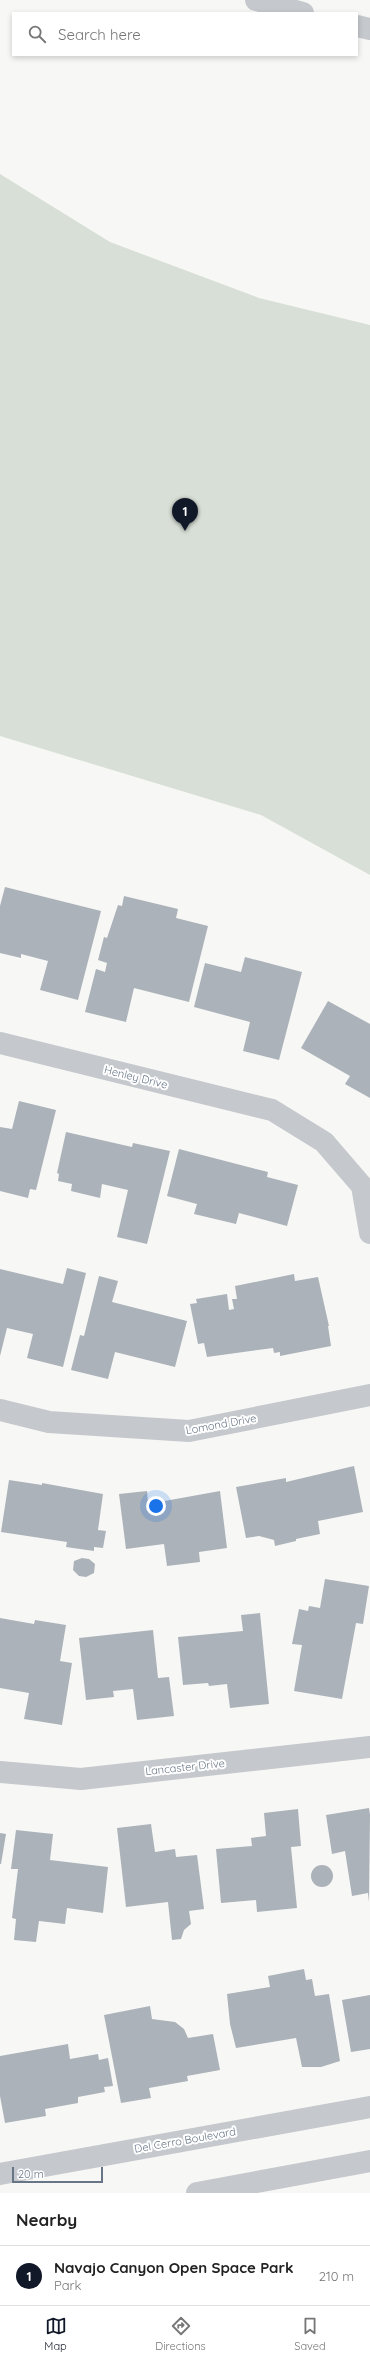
<!DOCTYPE html>
<html lang="en">
<head>
<meta charset="utf-8">
<style>
	:root { --surface:#fff; --page:#f2f2f2; --text:#222; --muted:#767676; --line:#e0e0e0; --accent:#111827 }
	body { margin:0; font-family:Quicksand,sans-serif; background:var(--page); color:var(--text) }
	.scale { position:absolute; left:12px; bottom:10px; width:91px; box-sizing:border-box; padding-left:4px; border:2px solid #677586; border-top:0; font-size:11px; line-height:14px; white-space:nowrap; color:#677586; -webkit-text-stroke:3px #fff; paint-order:stroke }
	.you { position:absolute; left:156px; top:1506px; width:14px; height:14px; margin:-10px; border:3px solid #fff; border-radius:50%; background:#1a73e8; box-shadow:0 0 0 6px #1a73e833 }
	.badge { display:grid; place-items:center; width:26px; height:26px; border-radius:50%; background:var(--accent); color:#fff; font-size:13px; font-weight:700 }
	.pin { position:absolute; translate:-50% -33px; filter:drop-shadow(0 1px 2px #0008) }
	.pin::after { content:''; position:absolute; top:21px; width:14px; height:12px; background:inherit; clip-path:polygon(0 0,100% 0,50% 100%) }
	.list { margin:0; padding:0; list-style:none }
	h2 { display:flex; justify-content:space-between; align-items:center; height:52px; margin:0; padding:0 16px; font-size:17px }
	h2 small { font-size:13px; font-weight:400; color:var(--muted) }
	.list li { display:grid; grid-template-columns:26px 1fr auto; gap:12px; align-items:center; box-sizing:border-box; height:60px; padding:0 16px; border-top:1px solid var(--line) }
	.list b { display:block; font-size:15px; white-space:nowrap }
	.list p { margin:0; font-size:13px; white-space:nowrap; color:var(--muted) }
	.list em { font-size:13px; font-style:normal; color:var(--muted) }
	.icon { flex:none; width:22px; height:22px; fill:none; stroke:currentColor; stroke-width:2; stroke-linecap:round; stroke-linejoin:round }
	.map { position:relative; flex:none; width:370px; height:2193px; overflow:hidden }
	.search { position:absolute; background:var(--surface); box-shadow:0 2px 6px #0003; left:12px; right:12px; top:12px; height:44px; display:flex; align-items:center; gap:10px; box-sizing:border-box; padding:0 14px; border-radius:0px; color:var(--muted); font-size:15px }
	.sheet { height:112px; background:var(--surface) }
	nav { display:flex; justify-content:space-around; align-items:center; box-sizing:border-box; height:56px; border-top:1px solid var(--line); background:var(--surface); font-size:11px; color:var(--muted) }
	nav a { display:grid; justify-items:center; gap:2px }
	nav .on { color:var(--accent) }
	.map>svg:first-child { display:block }
	.green { fill:#d8dfd6 }
	.building { fill:#abb2b9 }
	.lines { fill:none; stroke-linecap:round; stroke-linejoin:round }
	.minor { stroke:#c5c8cc; stroke-width:22 }
	.labels { text-anchor:middle; dominant-baseline:central; stroke-width:4; stroke-linejoin:round; paint-order:stroke }
	.street-label { font-size:11px; fill:#677586; stroke:#fff }
</style>
</head>
<body>
<div class="map">
<svg width="370" height="2193" viewBox="0 0 370 2193">
	<rect width="100%" height="100%" fill="#f7f8f5"/>
	<polygon class="green" points="0,174 110,242 259,298 370,325 370,875 261,815 0,736"/>
	<g class="building">
		<polygon points="5,887 101,911 78,1000 40,990 48,961 21,954 21,958 0,953 0,906"/>
		<polygon points="124,896 178,909 176,918 208,926 189,1002 134,988 126,1022 85,1012 96,969 105,972 107,963 98,960 104,937 107,938 118,905 122,906"/>
		<polygon points="245,957 302,972 279,1060 243,1051 250,1022 194,1007 205,963 241,972"/>
		<polygon points="328,1001 370,1024 370,1098 345,1084 350,1076 301,1048"/>
		<polygon points="19,1101 56,1110 36,1190 30,1189 28,1198 0,1191 0,1127 12,1129"/>
		<polygon points="66,1132 132,1147 133,1143 170,1151 147,1244 117,1237 128,1190 102,1184 100,1198 71,1191 72,1184 58,1181 59,1174 57,1173"/>
		<polygon points="179,1149 268,1172 267,1177 298,1185 287,1226 239,1213 236,1224 194,1214 197,1204 167,1196"/>
		<polygon points="67,1268 86,1273 63,1367 27,1358 33,1334 7,1328 0,1356 0,1269 63,1284"/>
		<polygon points="294,1274 295,1281 318,1277 329,1326 328,1326 331,1346 280,1356 280,1352 274,1353 273,1348 207,1357 204,1343 198,1344 190,1304 197,1303 196,1299 227,1294 229,1310 234,1309 232,1299 237,1299 235,1286"/>
		<polygon points="99,1276 118,1281 112,1302 187,1321 175,1367 115,1352 108,1379 71,1370 80,1335 84,1336"/>
		<polygon points="354,1466 363,1512 318,1521 320,1534 296,1539 296,1541 275,1546 274,1540 259,1536 246,1538 236,1487 286,1478 286,1482"/>
		<polygon points="9,1480 42,1485 42,1483 103,1494 98,1530 106,1531 103,1548 94,1547 94,1551 66,1547 67,1542 1,1532"/>
		<polygon points="147,1491 148,1504 220,1491 227,1548 199,1552 200,1562 167,1566 164,1544 126,1549 119,1494"/>
		<polygon points="82,1558 89,1559 95,1564 94,1573 86,1577 79,1576 73,1570 74,1561"/>
		<polygon points="325,1579 369,1586 363,1624 356,1623 342,1699 294,1691 302,1645 292,1644 299,1609 308,1611 309,1606 320,1608"/>
		<polygon points="260,1613 269,1704 230,1708 227,1684 209,1686 208,1683 183,1685 178,1637 243,1631 241,1615"/>
		<polygon points="0,1618 34,1624 35,1620 66,1625 60,1661 72,1663 62,1725 24,1719 29,1693 0,1688"/>
		<polygon points="153,1630 158,1678 169,1677 174,1716 137,1720 133,1689 113,1691 114,1697 86,1700 79,1638"/>
		<polygon points="369,1808 370,1815 369,1902 368,1893 352,1896 345,1851 332,1854 326,1815"/>
		<polygon points="298,1809 301,1846 291,1847 297,1908 257,1912 256,1900 221,1903 216,1849 252,1846 251,1838 266,1836 264,1813"/>
		<polygon points="151,1824 155,1852 175,1849 176,1857 197,1855 204,1909 189,1911 191,1924 184,1930 181,1939 172,1940 168,1902 126,1907 117,1828"/>
		<polygon points="16,1830 53,1834 50,1860 108,1867 103,1913 67,1908 65,1924 39,1921 36,1942 14,1940 16,1919 12,1918 18,1869 11,1869"/>
		<polygon points="0,1833 6,1834 1,1864 0,1864"/>
		<circle cx="322" cy="1876" r="11"/>
		<polygon points="304,1969 306,1980 312,1979 315,1996 329,1994 340,2061 321,2067 302,2067 296,2038 236,2048 230,2024 227,1994 270,1987 268,1976"/>
		<polygon points="370,1995 370,2049 351,2052 342,2000"/>
		<polygon points="150,2006 152,2019 175,2022 184,2029 188,2038 213,2034 220,2070 187,2076 188,2081 149,2088 151,2098 121,2103 104,2015"/>
		<polygon points="68,2044 70,2059 98,2054 99,2060 108,2058 113,2086 104,2087 105,2092 78,2097 78,2103 45,2109 46,2116 5,2123 0,2096 0,2056"/>
	</g>
	<g class="lines">
		<g class="minor">
			<polyline points="256,0 303,13"/>
			<polyline points="357,26 370,29"/>
			<polyline points="0,1043 272,1110 324,1142 362,1186 370,1233"/>
			<polyline points="0,1410 49,1422 189,1431 370,1395"/>
			<polyline points="0,1772 81,1779 370,1747"/>
			<polyline points="0,2174 370,2107"/>
			<polyline points="197,2193 370,2161"/>
		</g>
	</g>
	<g class="labels">
		<g class="street-label">
			<text transform="translate(136 1077) rotate(14)">Henley Drive</text>
			<text transform="translate(221 1424) rotate(-10)">Lomond Drive</text>
			<text transform="translate(185 1767) rotate(-6)">Lancaster Drive</text>
			<text transform="translate(185 2140) rotate(-10)">Del Cerro Boulevard</text>
		</g>
	</g>
</svg>
<div class="scale">20 m</div>
<div class="you"></div>
<div class="pin badge" style="left:185px;top:531px">1</div>
<div class="search"><svg class="icon" aria-label="search" viewBox="0 0 24 24"><circle cx="10" cy="10" r="6"/><path d="M15 15l6 6"/></svg>Search here</div>
</div>
<section class="sheet">
<h2>Nearby<small></small></h2>
<ul class="list">
<li><span class="badge">1</span><div><b>Navajo Canyon Open Space Park</b><p>Park</p></div><em>210 m</em></li>
</ul>
</section>
<nav>
<a class="on"><svg class="icon" aria-label="map" viewBox="0 0 24 24"><path d="M3 6l6-2 6 2 6-2v14l-6 2-6-2-6 2zM9 4v14M15 6v14"/></svg>Map</a>
<a><svg class="icon" aria-label="directions" viewBox="0 0 24 24"><path d="M12 3l9 9-9 9-9-9zM9 14v-3h6M13 9l2 2-2 2"/></svg>Directions</a>
<a><svg class="icon" aria-label="saved" viewBox="0 0 24 24"><path d="M7 4h10v16l-5-4-5 4z"/></svg>Saved</a>
</nav>
</body>
</html>
